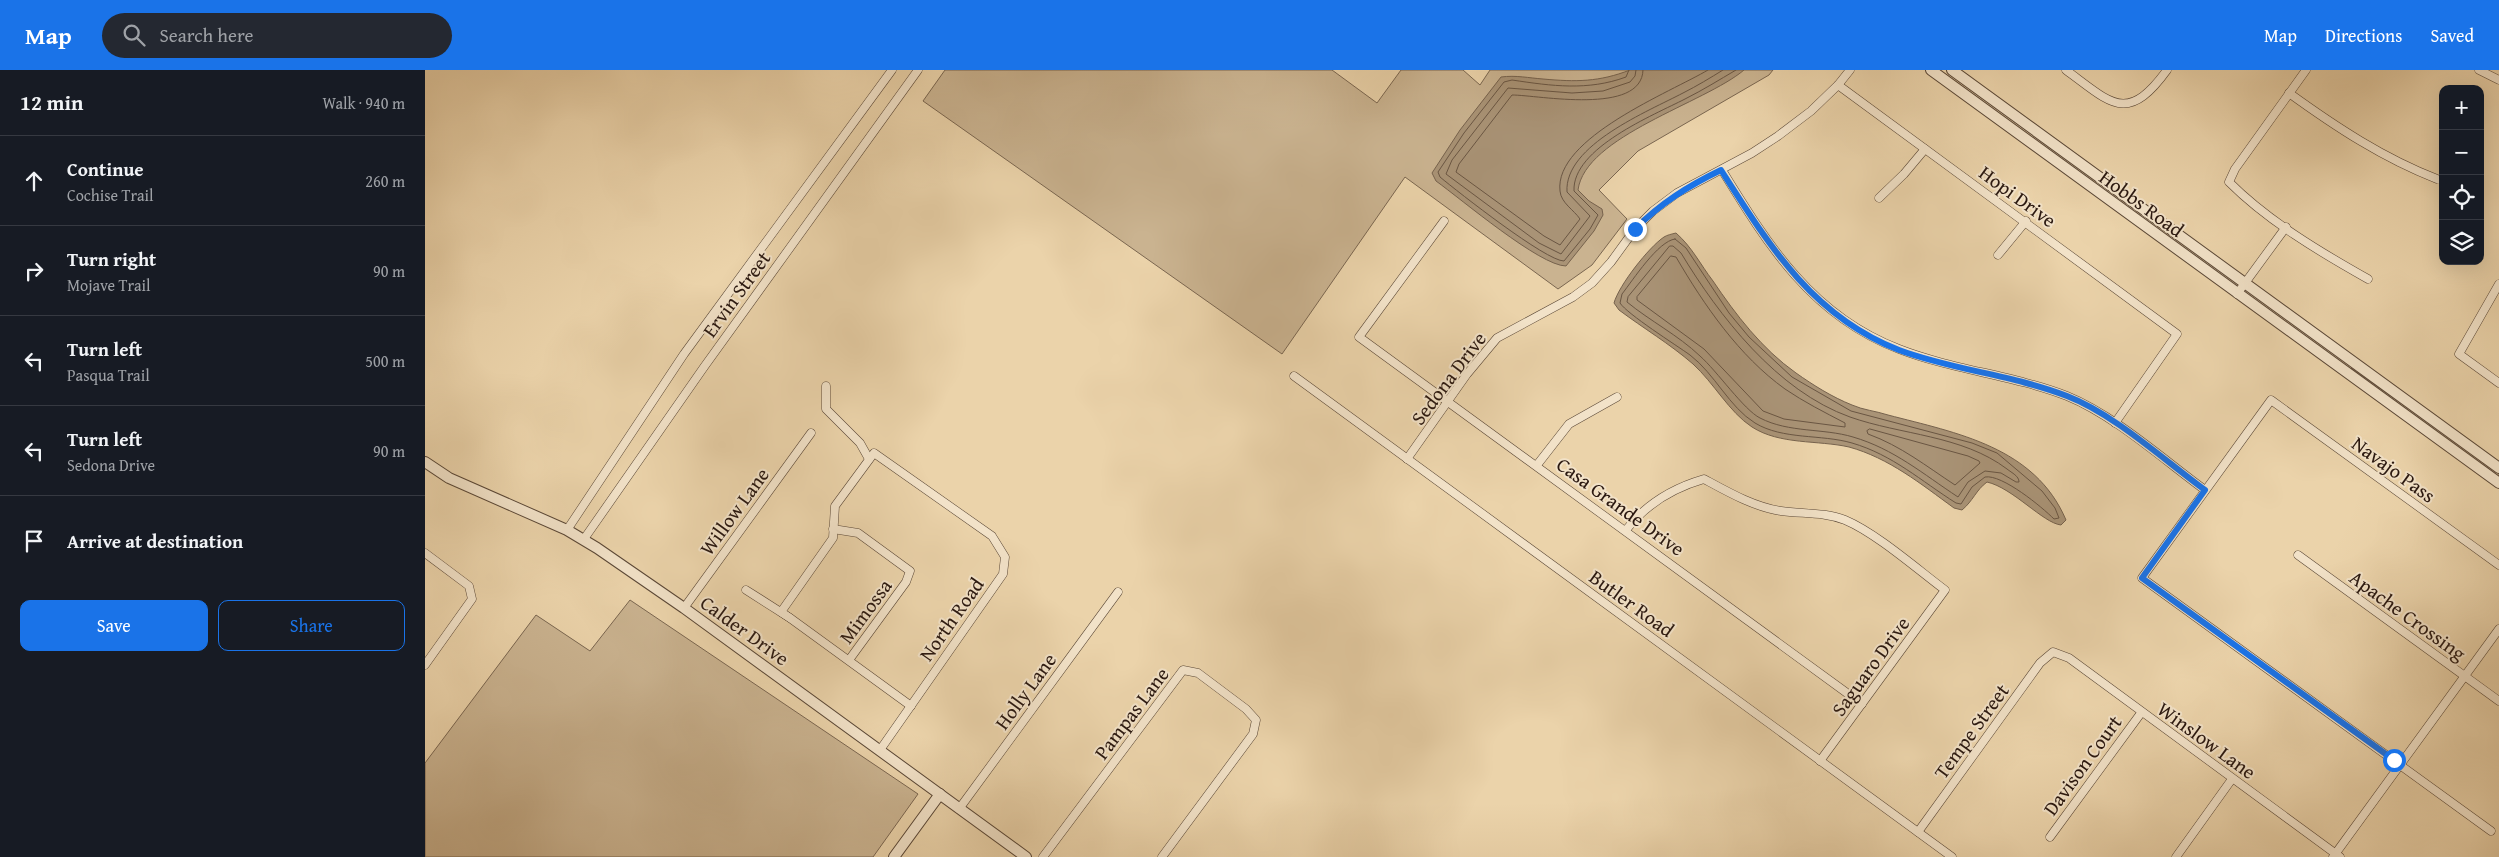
<!DOCTYPE html>
<html lang="en">
<head>
<meta charset="utf-8">
<style>
	:root { --surface:#171b24; --page:#242831; --text:#f1f3f6; --muted:#9ea1a6; --line:#363941; --accent:#1a73e8 }
	body { margin:0; font-family:"Gentium Book Plus",serif; background:var(--page); color:var(--text) }
	.controls { position:absolute; right:15px; top:15px; display:grid; overflow:hidden; border-radius:10px; box-shadow:0 5px 20px #0002 }
	.controls button { width:45px; height:45px; display:grid; place-items:center; padding:0; border:0; border-bottom:1px solid var(--line); background:var(--surface); color:var(--text); font:25px sans-serif }
	.stop { position:absolute; width:15px; height:15px; margin:-11px; border:4px solid #1a73e8; border-radius:50%; background:#fff }
	.stop.end { background:#1a73e8; border-color:#fff; box-shadow:0 1px 5px #0008 }
	.list { margin:0; padding:0; list-style:none }
	h2 { display:flex; justify-content:space-between; align-items:center; height:65px; margin:0; padding:0 20px; font-size:21px }
	h2 small { font-size:16px; font-weight:400; color:var(--muted) }
	.list li { display:grid; grid-template-columns:32px 1fr auto; gap:15px; align-items:center; box-sizing:border-box; height:90px; padding:0 20px; border-top:1px solid var(--line) }
	.list b { display:block; font-size:19px; white-space:nowrap }
	.list p { margin:0; font-size:16px; white-space:nowrap; color:var(--muted) }
	.list em { font-size:16px; font-style:normal; color:var(--muted) }
	.actions { display:flex; gap:10px; padding:15px 20px }
	.actions a { flex:1; padding:11px 0; border:1px solid var(--accent); border-radius:10px; text-align:center; font-size:18px; color:var(--accent) }
	.actions .main { background:var(--accent); color:#fff }
	.icon { flex:none; width:28px; height:28px; fill:none; stroke:currentColor; stroke-width:2; stroke-linecap:round; stroke-linejoin:round }
	.map { position:relative; flex:none; width:2074px; height:787px; overflow:hidden }
	header { display:flex; align-items:center; gap:30px; box-sizing:border-box; height:70px; padding:0 25px; background:var(--accent); color:#fff }
	header strong { font-size:24px }
	nav { display:flex; gap:28px; margin-inline-start:auto; font-size:18px }
	.search { width:350px; height:45px; background:var(--page); display:flex; align-items:center; gap:12px; box-sizing:border-box; padding:0 18px; border-radius:28px; color:var(--muted); font-size:19px }
	main { display:flex }
	aside { flex:1; background:var(--surface) }
	.map>svg:first-child { display:block }
	.green { fill:#cab390; stroke:#7a6650 }
	.water { fill:#a99376; stroke:#76624d }
	.lines { fill:none; stroke-linecap:round; stroke-linejoin:round }
	.shore { stroke:#6a5643; stroke-width:1 }
	.minor-casing { stroke:#5a4736; stroke-width:9 }
	.tertiary-casing { stroke:#5a4736; stroke-width:12 }
	.minor { stroke:#f2e2c8; stroke-width:8 }
	.tertiary { stroke:#f2e2c8; stroke-width:10 }
	.route { stroke:#1a73e8; stroke-width:6 }
	.labels { text-anchor:middle; dominant-baseline:central; stroke-width:4; stroke-linejoin:round; paint-order:stroke }
	.street-label { font-size:20px; fill:#2a1810; stroke:#f2e2c8 }
</style>
</head>
<body>
<header>
<strong>Map</strong>
<div class="search"><svg class="icon" aria-label="search" viewBox="0 0 24 24"><circle cx="10" cy="10" r="6"/><path d="M15 15l6 6"/></svg>Search here</div>
<nav><a>Map</a><a>Directions</a><a>Saved</a></nav>
</header>
<main>
<aside>
<h2>12 min<small>Walk · 940 m</small></h2>
<ul class="list">
<li><svg class="icon" aria-label="ahead" viewBox="0 0 24 24"><path d="M12 20V5M6 11l6-6 6 6"/></svg><div><b>Continue</b><p>Cochise Trail</p></div><em>260 m</em></li>
<li><svg class="icon" aria-label="right" viewBox="0 0 24 24"><path d="M7 20v-9h11M14 6l5 5-5 5"/></svg><div><b>Turn right</b><p>Mojave Trail</p></div><em>90 m</em></li>
<li><svg class="icon" aria-label="left" viewBox="0 0 24 24"><path d="M17 20v-9H6M10 6l-5 5 5 5"/></svg><div><b>Turn left</b><p>Pasqua Trail</p></div><em>500 m</em></li>
<li><svg class="icon" aria-label="left" viewBox="0 0 24 24"><path d="M17 20v-9H6M10 6l-5 5 5 5"/></svg><div><b>Turn left</b><p>Sedona Drive</p></div><em>90 m</em></li>
<li><svg class="icon" aria-label="arrive" viewBox="0 0 24 24"><path d="M6 21V4h12l-3 4 3 4H6"/></svg><div><b>Arrive at destination</b></div></li>
</ul>
<div class="actions"><a class="main">Save</a><a>Share</a></div>
</aside>
<div class="map">
<svg width="2074" height="787" viewBox="0 0 2074 787">
	<rect width="100%" height="100%" fill="#ebd3aa"/>
	<filter id="stains"><feTurbulence type="fractalNoise" baseFrequency=".004" numOctaves="4"/><feColorMatrix values="0 0 0 0 .2 0 0 0 0 .09 0 0 0 0 .02 0 0 0 .5 -.17"/></filter>
	<radialGradient id="worn" r=".72"><stop offset=".6" stop-color="#630" stop-opacity="0"/><stop offset="1" stop-color="#630" stop-opacity=".3"/></radialGradient>
	<g class="green">
		<polygon points="520,0 907,0 952,33 976,0 1038,0 1055,15 1065,0 1348,0 1344,5 1213,81 1174,120 1202,149 1167,195 1133,219 980,107 857,284 498,31"/>
		<polygon points="1926,298 2074,402 2074,408 1927,300"/>
		<polygon points="205,530 493,724 448,787 0,787 0,693 111,545 165,581"/>
	</g>
	<g class="water">
		<path d="M1205,0H1319C1280,33 1160,66 1153,120L1164,131L1177,139L1178,145L1169,161L1141,196C1115,196 1036,129 1011,111L1007,103L1035,60L1076,7C1091,5 1104,8 1118,9C1151,12 1174,12 1205,0Z"/>
		<path d="M1251,163C1267,177 1275,194 1288,211C1311,245 1337,279 1371,303C1388,315 1407,327 1427,335C1438,340 1451,341 1463,345C1532,363 1610,377 1641,450L1636,455C1618,453 1588,418 1562,412C1551,420 1548,431 1537,440L1529,438C1496,414 1464,388 1424,377C1393,370 1355,375 1327,357C1304,342 1289,313 1268,294C1245,274 1218,258 1194,240L1189,233C1194,215 1224,177 1239,167C1242,165 1247,164 1251,163Z"/>
	</g>
	<g class="lines">
		<g class="shore">
			<path d="M1204,0L1201,7C1163,21 1127,16 1087,10L1079,12L1039,63L1013,102L1015,107C1033,122 1121,191 1139,191L1165,159L1173,145L1149,121C1147,78 1229,45 1260,29C1278,20 1294,10 1311,0"/>
			<path d="M1211,0L1210,6L1205,12L1178,21L1147,23L1083,18L1027,90L1021,104L1114,173L1136,184L1165,146L1142,122C1139,75 1224,41 1258,23C1272,16 1285,8 1298,0"/>
			<path d="M1218,0C1217,46 1113,25 1087,25L1034,94L1031,102L1119,166L1135,175L1155,149C1149,140 1136,133 1135,121C1129,68 1246,22 1283,0"/>
			<path d="M1250,169L1261,178L1304,243L1324,267L1367,307L1426,341L1547,373L1572,383L1617,421L1630,438L1634,448L1629,449C1617,437 1577,404 1560,407L1547,417L1536,434L1531,433C1496,411 1468,385 1427,373C1396,364 1358,370 1330,353C1304,337 1290,304 1265,285C1251,275 1202,244 1195,233L1197,224C1208,210 1233,171 1250,169Z"/>
			<path d="M1245,176H1248L1256,183C1294,246 1352,321 1425,347C1476,365 1537,365 1582,399C1587,403 1594,406 1594,412H1591L1576,403L1560,401L1543,412L1533,427C1498,404 1469,379 1428,367C1398,358 1364,363 1335,348C1319,340 1292,301 1275,286C1253,265 1225,251 1202,232L1203,227Z"/>
			<path d="M1246,186L1251,187C1279,235 1314,286 1360,319C1379,332 1399,342 1420,353V357L1359,349L1338,341L1279,279L1212,230V227Z"/>
			<path d="M1445,359L1543,386L1554,391L1555,393L1530,415C1501,396 1476,376 1443,364L1442,361Z"/>
		</g>
		<g class="minor-casing">
			<g id="minor">
				<path d="M1641,0C1686,33 1702,55 1742,0"/>
				<path d="M1881,0L1810,99L1804,112C1843,151 1895,182 1943,209"/>
				<polyline points="2054,0 2074,10"/>
				<polyline points="1413,15 1752,264 1690,353"/>
				<path d="M1864,23C1911,57 1958,88 2012,109"/>
				<path d="M1297,100C1343,175 1387,246 1474,279C1528,300 1588,305 1642,326C1689,345 1739,390 1780,420"/>
				<polyline points="1454,128 1479,104 1500,79"/>
				<polyline points="1019,151 934,267 1437,634"/>
				<polyline points="1573,185 1601,151"/>
				<polyline points="2074,214 2034,284 2074,313"/>
				<polyline points="1812,224 1861,157"/>
				<polyline points="869,306 1527,787"/>
				<polyline points="401,316 401,339 435,373 444,389"/>
				<polyline points="982,389 1042,304 1072,268 1148,227 1167,213 1186,192 1210,159 1228,141 1252,123 1327,83 1353,66 1386,41 1413,15 1425,0"/>
				<polyline points="1112,395 1144,354 1192,327"/>
				<polyline points="408,459 433,463 485,501 481,512 424,590"/>
				<polyline points="142,460 259,284 467,0"/>
				<path d="M1201,460C1221,434 1248,418 1279,409C1303,422 1329,437 1356,441C1378,444 1400,442 1420,450C1451,463 1492,499 1520,520L1395,691"/>
				<polyline points="159,469 279,297 493,0"/>
				<polyline points="0,483 44,516 47,529 0,595"/>
				<polyline points="1873,485 2074,631"/>
				<polyline points="321,520 365,548 486,636"/>
				<polyline points="259,538 386,363"/>
				<polyline points="365,548 356,542 408,468 410,436 449,383 567,466 580,487 578,504 455,680"/>
				<polyline points="534,739 693,522"/>
				<polyline points="2066,761 1717,508 1846,330 2074,495"/>
				<polyline points="1493,762 1615,593 1628,582 1644,588 1915,787"/>
				<polyline points="1625,767 1716,643"/>
				<polyline points="618,787 758,600 773,603 821,639 831,650 828,664 737,787"/>
				<polyline points="1751,787 1807,709"/>
				<polyline points="1908,787 2074,559"/>
			</g>
		</g>
		<g class="tertiary-casing">
			<g id="tertiary">
				<polyline points="1506,0 2074,413"/>
				<polyline points="1527,0 2074,398"/>
				<polyline points="0,392 24,408 142,460 172,478 259,538 601,787"/>
				<polyline points="469,787 515,724"/>
			</g>
		</g>
		<use href="#minor" class="minor"/>
		<use href="#tertiary" class="tertiary"/>
	</g>
	<g class="lines">
		<path class="route" d="M1210,159C1236,133 1263,116 1296,100C1344,175 1387,246 1474,280C1527,300 1588,305 1642,326C1689,344 1739,390 1780,420L1717,508L1969,690"/>
	</g>
	<g class="labels">
		<g class="street-label">
			<text transform="translate(1593 126) rotate(36)">Hopi Drive</text>
			<text transform="translate(1717 133) rotate(36)">Hobbs Road</text>
			<text transform="translate(311 224) rotate(-54)">Ervin Street</text>
			<text transform="translate(1023 308) rotate(-53)">Sedona Drive</text>
			<text transform="translate(1969 399) rotate(36)">Navajo Pass</text>
			<text transform="translate(1196 436) rotate(36)">Casa Grande Drive</text>
			<text transform="translate(309 441) rotate(-54)">Willow Lane</text>
			<text transform="translate(1207 533) rotate(36)">Butler Road</text>
			<text transform="translate(440 541) rotate(-54)">Mimossa</text>
			<text transform="translate(1983 545) rotate(36)">Apache Crossing</text>
			<text transform="translate(526 549) rotate(-55)">North Road</text>
			<text transform="translate(320 560) rotate(36)">Calder Drive</text>
			<text transform="translate(1445 596) rotate(-54)">Saguaro Drive</text>
			<text transform="translate(600 621) rotate(-54)">Holly Lane</text>
			<text transform="translate(706 643) rotate(-53)">Pampas Lane</text>
			<text transform="translate(1546 661) rotate(-54)">Tempe Street</text>
			<text transform="translate(1782 670) rotate(36)">Winslow Lane</text>
			<text transform="translate(1657 695) rotate(-54)">Davison Court</text>
		</g>
	</g>
	<rect width="100%" height="100%" filter="url(#stains)"/>
	<rect width="100%" height="100%" fill="url(#worn)"/>
</svg>
<div class="controls">
<button>+</button>
<button>−</button>
<button><svg class="icon" aria-label="locate" viewBox="0 0 24 24"><circle cx="12" cy="12" r="6"/><path d="M12 2v4M12 18v4M2 12h4M18 12h4"/></svg></button>
<button><svg class="icon" aria-label="layers" viewBox="0 0 24 24"><path d="M12 4l9 5-9 5-9-5zM3 14l9 5 9-5"/></svg></button>
</div>
<div class="stop" style="left:1969px;top:690px"></div>
<div class="stop end" style="left:1210px;top:159px"></div>
</div>
</main>
</body>
</html>
